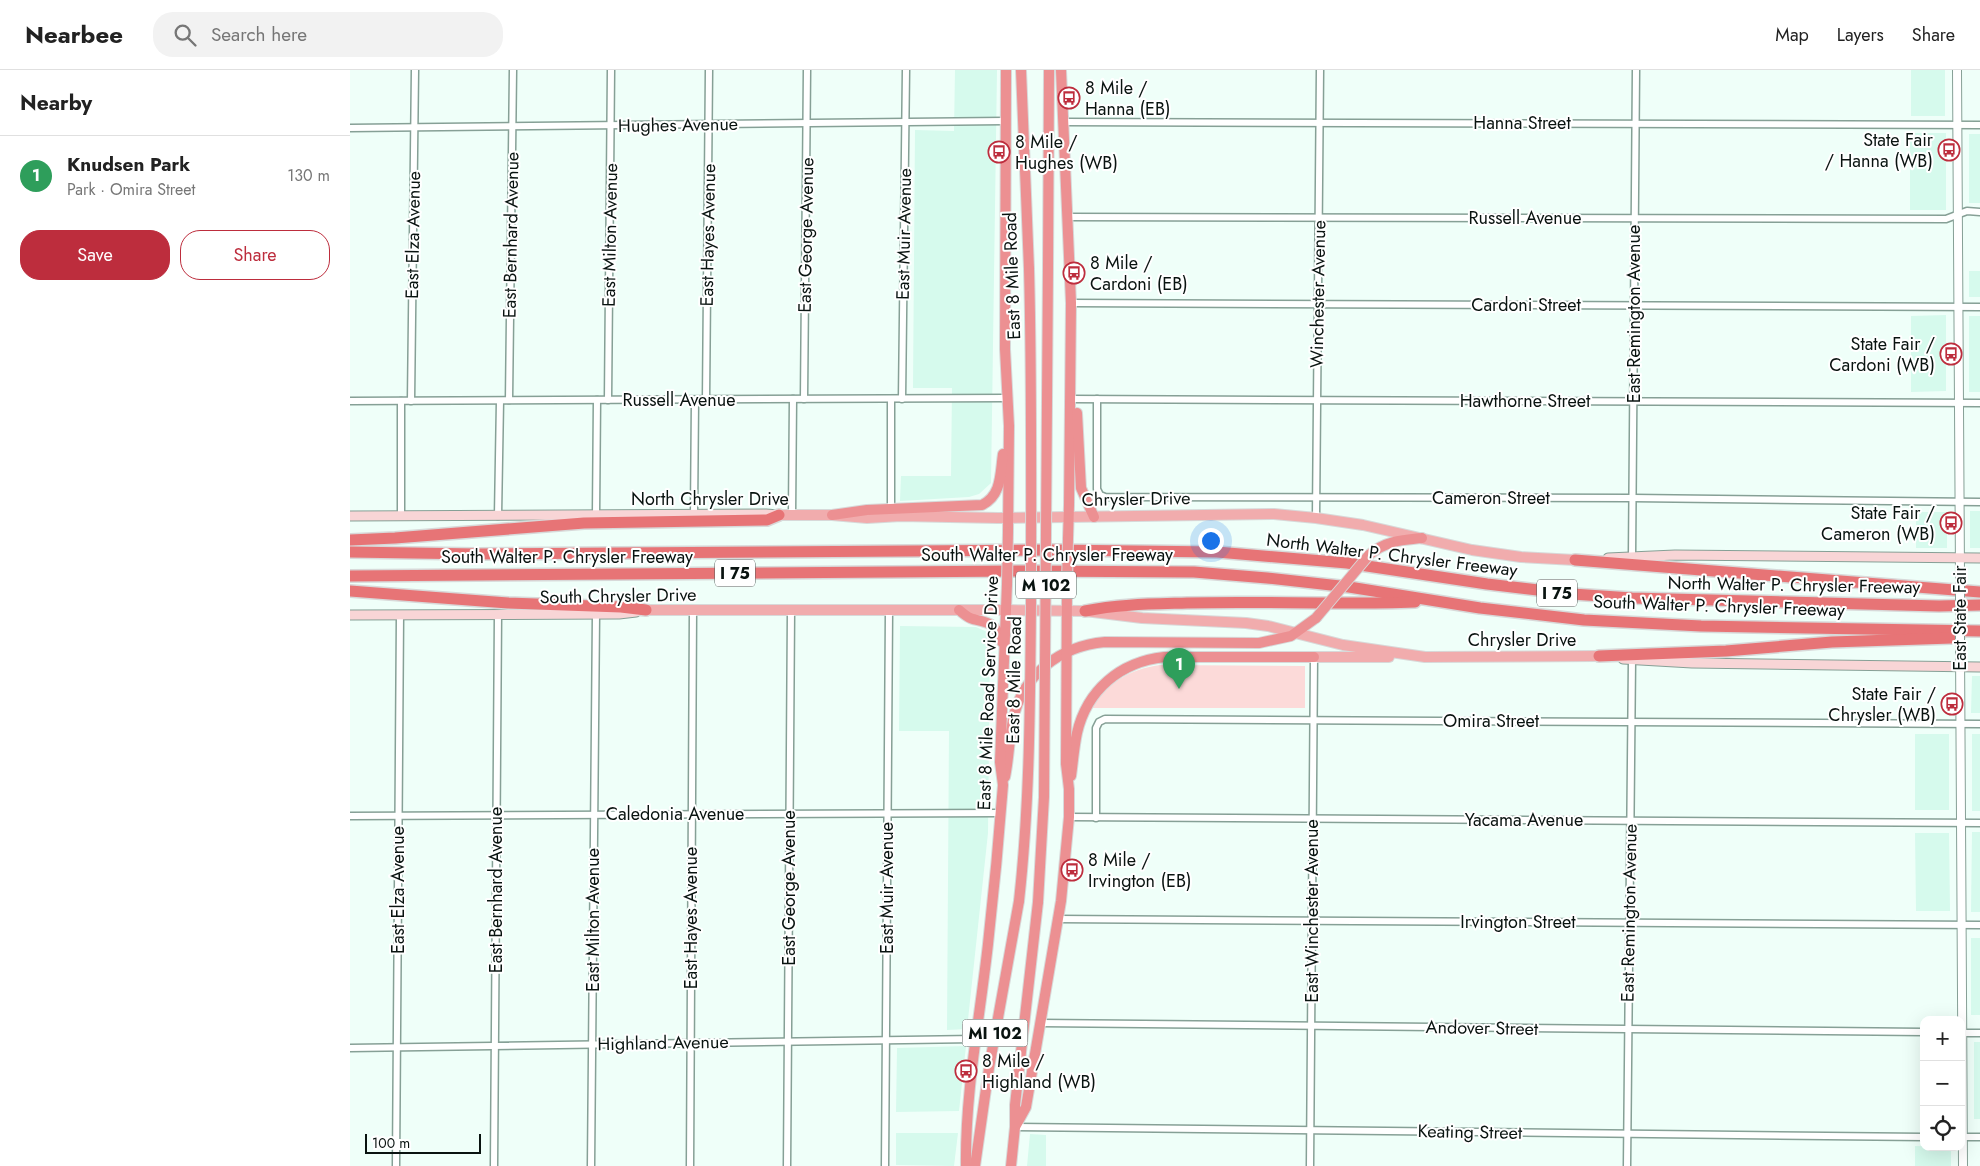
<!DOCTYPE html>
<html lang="en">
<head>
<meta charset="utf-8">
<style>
	:root { --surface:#fff; --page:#f2f2f2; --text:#222; --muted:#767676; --line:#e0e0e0; --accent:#bd2d3d }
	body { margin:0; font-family:Jost,sans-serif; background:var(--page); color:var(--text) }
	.controls { position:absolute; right:15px; bottom:15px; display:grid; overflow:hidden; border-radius:10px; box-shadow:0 5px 20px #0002 }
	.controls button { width:45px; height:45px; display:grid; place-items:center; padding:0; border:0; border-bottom:1px solid var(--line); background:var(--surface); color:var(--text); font:25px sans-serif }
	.scale { position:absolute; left:15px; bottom:12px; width:116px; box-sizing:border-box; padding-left:5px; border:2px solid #091310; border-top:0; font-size:14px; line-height:18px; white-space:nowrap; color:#091310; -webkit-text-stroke:4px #fff; paint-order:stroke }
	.you { position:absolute; left:860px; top:470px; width:18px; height:18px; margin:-12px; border:4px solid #fff; border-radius:50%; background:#1a73e8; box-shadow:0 0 0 8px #1a73e833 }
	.badge { display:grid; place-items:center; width:32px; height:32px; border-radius:50%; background:var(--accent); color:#fff; font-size:16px; font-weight:700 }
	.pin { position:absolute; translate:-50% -41px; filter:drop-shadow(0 1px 2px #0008) }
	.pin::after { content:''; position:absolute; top:26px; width:18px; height:15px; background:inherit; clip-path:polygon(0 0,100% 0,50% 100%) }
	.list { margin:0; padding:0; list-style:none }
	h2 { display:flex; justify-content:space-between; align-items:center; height:65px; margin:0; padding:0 20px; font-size:21px }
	h2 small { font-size:16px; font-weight:400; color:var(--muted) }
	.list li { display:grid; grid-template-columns:32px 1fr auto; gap:15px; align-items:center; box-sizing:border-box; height:80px; padding:0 20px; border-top:1px solid var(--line) }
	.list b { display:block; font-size:19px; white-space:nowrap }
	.list p { margin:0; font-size:16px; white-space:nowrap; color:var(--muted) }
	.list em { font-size:16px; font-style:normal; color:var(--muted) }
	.actions { display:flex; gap:10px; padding:15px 20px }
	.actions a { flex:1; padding:11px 0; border:1px solid var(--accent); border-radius:20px; text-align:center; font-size:18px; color:var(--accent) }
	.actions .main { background:var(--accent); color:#fff }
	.icon { flex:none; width:28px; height:28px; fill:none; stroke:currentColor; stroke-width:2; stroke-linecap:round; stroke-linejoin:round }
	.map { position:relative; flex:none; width:1630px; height:1096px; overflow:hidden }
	header { display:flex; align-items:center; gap:30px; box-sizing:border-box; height:70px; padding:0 25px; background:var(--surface); border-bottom:1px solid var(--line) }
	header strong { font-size:24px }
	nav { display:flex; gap:28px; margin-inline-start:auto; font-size:18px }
	.search { width:350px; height:45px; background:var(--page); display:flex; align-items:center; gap:12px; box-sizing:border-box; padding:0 18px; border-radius:20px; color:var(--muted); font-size:19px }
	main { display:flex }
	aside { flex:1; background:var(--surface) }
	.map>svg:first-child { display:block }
	.built { fill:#d6faed }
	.green { fill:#fcdad9 }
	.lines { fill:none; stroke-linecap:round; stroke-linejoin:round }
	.minor-casing { stroke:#86a096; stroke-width:9 }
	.tertiary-casing { stroke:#86a096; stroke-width:10 }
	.secondary-casing { stroke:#86a096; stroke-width:11 }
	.primary-casing { stroke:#d8d9d9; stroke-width:12 }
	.trunk-casing { stroke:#d8d9d9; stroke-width:12 }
	.motorway-casing { stroke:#d8d9d9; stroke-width:14 }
	.minor { stroke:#fff; stroke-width:6 }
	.tertiary { stroke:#fff; stroke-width:8 }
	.secondary { stroke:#f8d5d6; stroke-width:9 }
	.primary { stroke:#f1acad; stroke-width:10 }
	.trunk { stroke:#ec9092; stroke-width:10 }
	.motorway { stroke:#e77476; stroke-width:11 }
	.tertiary-bridge-casing { stroke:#86a096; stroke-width:10; stroke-linecap:butt }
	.trunk-bridge-casing { stroke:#d8d9d9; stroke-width:12; stroke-linecap:butt }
	.tertiary-bridge { stroke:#fff; stroke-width:8 }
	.trunk-bridge { stroke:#ec9092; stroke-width:10 }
	.labels { text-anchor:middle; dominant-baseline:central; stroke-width:4; stroke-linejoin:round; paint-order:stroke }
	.shield { fill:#fff; stroke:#535a58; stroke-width:1 }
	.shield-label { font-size:16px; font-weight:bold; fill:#091310 }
	.poi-label { font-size:18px; fill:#091310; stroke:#fff; text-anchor:start }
	.street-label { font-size:18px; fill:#091310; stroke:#fff }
</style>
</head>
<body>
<header>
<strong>Nearbee</strong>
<div class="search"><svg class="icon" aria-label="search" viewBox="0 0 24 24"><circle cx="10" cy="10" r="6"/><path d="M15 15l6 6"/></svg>Search here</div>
<nav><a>Map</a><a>Layers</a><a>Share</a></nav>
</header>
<main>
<aside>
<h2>Nearby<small></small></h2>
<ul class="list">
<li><span class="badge" style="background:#2e9e5b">1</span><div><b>Knudsen Park</b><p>Park · Omira Street</p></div><em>130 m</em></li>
</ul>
<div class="actions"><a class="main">Save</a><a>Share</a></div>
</aside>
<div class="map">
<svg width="1630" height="1096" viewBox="0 0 1630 1096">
	<rect width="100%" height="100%" fill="#effff9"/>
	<g class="built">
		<polygon points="605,0 647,0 641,413 629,424 619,427 550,431 551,406 601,406 602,318 563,318 565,60 604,61"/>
		<rect x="1561" y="0" width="34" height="46"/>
		<rect x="1560" y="63" width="36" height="77"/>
		<rect x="1619" y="64" width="11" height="69"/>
		<rect x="1619" y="201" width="11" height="26"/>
		<polygon points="1596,245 1596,321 1561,322 1561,246"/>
		<rect x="1619" y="246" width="11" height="76"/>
		<rect x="1620" y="441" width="10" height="37"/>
		<rect x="1566" y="442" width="31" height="36"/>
		<polygon points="550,556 626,557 635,561 640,565 638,763 617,959 597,960 599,661 549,661"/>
		<polygon points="1622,606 1630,606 1630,643 1621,643"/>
		<rect x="1565" y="664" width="34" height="76"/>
		<rect x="1622" y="664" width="8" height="77"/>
		<polygon points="1622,762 1630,762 1630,842 1621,842"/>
		<polygon points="1565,763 1599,763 1600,841 1566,841"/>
		<rect x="1621" y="868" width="9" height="77"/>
		<rect x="1624" y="972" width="6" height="77"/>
		<polygon points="616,976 609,1041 546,1042 547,978"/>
		<polygon points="546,1063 608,1063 604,1096 546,1095"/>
		<polygon points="680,1064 696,1065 696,1096 677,1096"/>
		<polygon points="1565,1076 1601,1077 1601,1096 1565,1096"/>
	</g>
	<path class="green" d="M810,595L955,596V638H740C760,612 777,600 810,595Z"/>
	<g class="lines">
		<g class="minor-casing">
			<g id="minor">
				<polyline points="713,52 1630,55"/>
				<polyline points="0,58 655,51"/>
				<polyline points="717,147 1596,149 1617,141 1630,142"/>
				<polyline points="721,233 1630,237"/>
				<polyline points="454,329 457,0"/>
				<polyline points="541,329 541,440"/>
				<polyline points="552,329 556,0"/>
				<polyline points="721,329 1630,333"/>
				<polyline points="747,329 747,419 750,425 755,427 1283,428 1630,432"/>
				<polyline points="159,330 163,0"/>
				<polyline points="258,330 261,0"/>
				<polyline points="356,330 359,0"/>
				<polyline points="0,331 657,328"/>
				<polyline points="61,331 65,0"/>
				<polyline points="344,444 345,330"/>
				<polyline points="246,445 247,330"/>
				<polyline points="442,445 443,329"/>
				<polyline points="51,446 51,331"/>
				<polyline points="148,446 150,331"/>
				<polyline points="966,448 970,0"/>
				<polyline points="1282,487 1286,0"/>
				<polyline points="0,746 651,743"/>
				<polyline points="719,747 1630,753"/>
				<polyline points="746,748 746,658 749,652 755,649 1630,654"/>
				<polyline points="707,849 1630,855"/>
				<polyline points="690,953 1574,962"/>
				<polyline points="1611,963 1630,963"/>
				<polyline points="0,978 626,969"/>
				<polyline points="665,1057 1574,1067"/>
				<polyline points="1611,1067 1630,1067"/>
				<polyline points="46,1096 50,545"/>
				<polyline points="144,1096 148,544"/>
				<polyline points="241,1096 246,544"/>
				<polyline points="340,1096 343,540"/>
				<polyline points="437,1096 441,541"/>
				<polyline points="535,1096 539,541"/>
				<polyline points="960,1096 964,587"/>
				<polyline points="1277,1096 1282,590"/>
			</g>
		</g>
		<g class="tertiary-casing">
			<g id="tertiary">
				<polyline points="1607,0 1610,505"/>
				<polyline points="1610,578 1613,1096"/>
			</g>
		</g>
		<g class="secondary-casing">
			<g id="secondary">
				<polyline points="0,446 416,444 429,445"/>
				<polyline points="1258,488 1325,485 1630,488"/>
				<polyline points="0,545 269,544 286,542"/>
				<polyline points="1273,589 1342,593 1630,597"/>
			</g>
		</g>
		<g class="primary-casing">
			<g id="primary">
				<polyline points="429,445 482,445 517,448 551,446 648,448 924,444 966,448 1013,455 1122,480 1171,487 1225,490"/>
				<polyline points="296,540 656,540 735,541 792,548 896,553 918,556 993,575 1075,587 1249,586"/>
				<polyline points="964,587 1039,587"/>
			</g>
		</g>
		<g class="trunk-casing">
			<g id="trunk">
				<polyline points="656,0 655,279 659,356 658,462"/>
				<polyline points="671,0 679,199"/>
				<polyline points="711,0 721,233 719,435 718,469"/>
				<polyline points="698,198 699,0"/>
				<polyline points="727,343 731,418 744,447"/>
				<path d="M482,445L517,440L632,435C652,425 650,404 653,384"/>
				<path d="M1019,485C1035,471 1052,470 1072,468"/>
				<path d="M609,540C613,543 618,548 623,549C641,553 645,553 652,572"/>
				<path d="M721,706C723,692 724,677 727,663C737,620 770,592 814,587H964"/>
				<path d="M655,707C659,688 659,669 663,650C672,605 710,576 755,572L909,573L941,566L966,548"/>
				<polyline points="665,1057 676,1037 711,831 719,747 719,719 716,694 717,514"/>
				<path d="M616,1096C615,1022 630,947 638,874C644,821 649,768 653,715L650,692L657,514"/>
				<polyline points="625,1096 639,998 669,831"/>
				<polyline points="661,1096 665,1057 665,1035 688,832"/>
			</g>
		</g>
		<g class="motorway-casing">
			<g id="motorway">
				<polyline points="0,470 45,468 234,453 417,450 429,445"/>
				<polyline points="0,482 127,484 704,480 867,482 997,493 1137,514 1222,524 1282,528 1589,536 1630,535"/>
				<polyline points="1225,490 1630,522"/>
				<polyline points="0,506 676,501 844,502 917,508 999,517 1130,538 1234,550 1351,556 1630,561"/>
				<polyline points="0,521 158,533 271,537 296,540"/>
				<path d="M735,541C769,534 803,534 837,533C913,531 989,535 1065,532"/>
				<polyline points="1249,586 1376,581 1482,572 1602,568 1609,566"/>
			</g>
		</g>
		<use href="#minor" class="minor"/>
		<use href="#tertiary" class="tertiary"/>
		<use href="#secondary" class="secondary"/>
		<use href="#primary" class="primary"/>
		<use href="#trunk" class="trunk"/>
		<use href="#motorway" class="motorway"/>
		<g class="tertiary-bridge-casing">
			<polyline id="tertiary-bridge" points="1610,505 1610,578"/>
		</g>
		<g class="trunk-bridge-casing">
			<g id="trunk-bridge">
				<polyline points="657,514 658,462"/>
				<polyline points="717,514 718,469"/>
				<polyline points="966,548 1019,485"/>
				<path d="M669,831C680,732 680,632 681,532C681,421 682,310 679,199"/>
				<polyline points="688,832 694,727 698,198"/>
			</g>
		</g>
		<use href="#tertiary-bridge" class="tertiary-bridge"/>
		<use href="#trunk-bridge" class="trunk-bridge"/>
	</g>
	<defs>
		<g id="bus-ring" transform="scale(1.125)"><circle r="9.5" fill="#fff" stroke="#bd2d3d" stroke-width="1.5"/><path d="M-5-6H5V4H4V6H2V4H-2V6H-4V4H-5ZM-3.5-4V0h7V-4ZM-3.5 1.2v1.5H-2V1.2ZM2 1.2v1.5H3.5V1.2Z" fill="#bd2d3d"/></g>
	</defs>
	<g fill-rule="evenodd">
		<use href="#bus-ring" x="719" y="28"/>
		<use href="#bus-ring" x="1599" y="80"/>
		<use href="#bus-ring" x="649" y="82"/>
		<use href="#bus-ring" x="724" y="203"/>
		<use href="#bus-ring" x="1601" y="284"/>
		<use href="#bus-ring" x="1601" y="453"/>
		<use href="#bus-ring" x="1602" y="634"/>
		<use href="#bus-ring" x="722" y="800"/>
		<use href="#bus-ring" x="616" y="1001"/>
	</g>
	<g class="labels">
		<g class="shield">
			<rect x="365" y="489.5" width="40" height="27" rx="4"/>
			<rect x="666" y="501.5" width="60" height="27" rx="4"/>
			<rect x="1187" y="509.5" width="40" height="27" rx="4"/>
			<rect x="612.5" y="949.5" width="65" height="27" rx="4"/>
		</g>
		<g class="shield-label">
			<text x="385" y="503">I 75</text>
			<text x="696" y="515">M 102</text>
			<text x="1207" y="523">I 75</text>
			<text x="645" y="963">MI 102</text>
		</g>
		<g class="poi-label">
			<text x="735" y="18">8 Mile /<tspan x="735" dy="21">Hanna (EB)</tspan></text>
			<text x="1583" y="70" text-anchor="end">State Fair<tspan x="1583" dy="21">/ Hanna (WB)</tspan></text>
			<text x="665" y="72">8 Mile /<tspan x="665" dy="21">Hughes (WB)</tspan></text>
			<text x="740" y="193">8 Mile /<tspan x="740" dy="21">Cardoni (EB)</tspan></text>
			<text x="1585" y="274" text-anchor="end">State Fair /<tspan x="1585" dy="21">Cardoni (WB)</tspan></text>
			<text x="1585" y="443" text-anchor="end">State Fair /<tspan x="1585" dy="21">Cameron (WB)</tspan></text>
			<text x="1586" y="624" text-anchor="end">State Fair /<tspan x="1586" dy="21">Chrysler (WB)</tspan></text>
			<text x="738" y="790">8 Mile /<tspan x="738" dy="21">Irvington (EB)</tspan></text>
			<text x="632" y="991">8 Mile /<tspan x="632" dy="21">Highland (WB)</tspan></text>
		</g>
		<g class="street-label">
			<text x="1172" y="53">Hanna Street</text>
			<text transform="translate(328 55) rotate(-1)">Hughes Avenue</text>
			<text x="1175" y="148">Russell Avenue</text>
			<text transform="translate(554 164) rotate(-89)">East Muir Avenue</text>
			<text transform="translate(63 165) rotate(-89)">East Elza Avenue</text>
			<text transform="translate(161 165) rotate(-89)">East Bernhard Avenue</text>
			<text transform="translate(260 165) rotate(-89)">East Milton Avenue</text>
			<text transform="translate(358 165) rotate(-89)">East Hayes Avenue</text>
			<text transform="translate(456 165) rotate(-89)">East George Avenue</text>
			<text transform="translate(662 206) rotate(-92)">East 8 Mile Road</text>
			<text transform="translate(968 224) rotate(-89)">Winchester Avenue</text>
			<text x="1176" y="235">Cardoni Street</text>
			<text transform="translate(1284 244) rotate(-90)">East Remington Avenue</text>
			<text x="329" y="330">Russell Avenue</text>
			<text x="1175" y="331">Hawthorne Street</text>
			<text x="1141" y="428">Cameron Street</text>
			<text x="360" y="429">North Chrysler Drive</text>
			<text transform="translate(786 429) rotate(-1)">Chrysler Drive</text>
			<text x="697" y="485">South Walter P. Chrysler Freeway</text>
			<text transform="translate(1042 485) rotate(7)">North Walter P. Chrysler Freeway</text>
			<text x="217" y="487">South Walter P. Chrysler Freeway</text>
			<text transform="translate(1444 515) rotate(1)">North Walter P. Chrysler Freeway</text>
			<text transform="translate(268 526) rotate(-1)">South Chrysler Drive</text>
			<text transform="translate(1369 536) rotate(2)">South Walter P. Chrysler Freeway</text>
			<text transform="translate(1610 548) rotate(-90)">East State Fair</text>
			<text x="1172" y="570">Chrysler Drive</text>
			<text transform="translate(664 610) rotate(-89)">East 8 Mile Road</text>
			<text transform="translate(638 623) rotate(-88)">East 8 Mile Road Service Drive</text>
			<text x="1141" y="651">Omira Street</text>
			<text x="325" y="744">Caledonia Avenue</text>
			<text x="1174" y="750">Yacama Avenue</text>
			<text transform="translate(439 818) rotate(-90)">East George Avenue</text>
			<text transform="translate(537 818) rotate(-90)">East Muir Avenue</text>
			<text transform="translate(48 820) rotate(-90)">East Elza Avenue</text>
			<text transform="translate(146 820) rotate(-90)">East Bernhard Avenue</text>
			<text transform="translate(962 841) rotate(-90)">East Winchester Avenue</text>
			<text transform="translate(1279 843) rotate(-89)">East Remington Avenue</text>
			<text transform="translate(341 848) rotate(-90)">East Hayes Avenue</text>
			<text transform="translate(243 850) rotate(-90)">East Milton Avenue</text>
			<text x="1168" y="852">Irvington Street</text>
			<text transform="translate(1132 958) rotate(1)">Andover Street</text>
			<text transform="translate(313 973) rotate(-1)">Highland Avenue</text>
			<text transform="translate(1120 1062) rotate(1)">Keating Street</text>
		</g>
	</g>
</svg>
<div class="controls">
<button>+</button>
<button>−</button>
<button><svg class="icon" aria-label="locate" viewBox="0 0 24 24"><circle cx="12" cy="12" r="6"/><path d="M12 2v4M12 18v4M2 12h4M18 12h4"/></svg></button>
</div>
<div class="scale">100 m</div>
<div class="you"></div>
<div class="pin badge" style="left:829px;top:619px;background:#2e9e5b">1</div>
</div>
</main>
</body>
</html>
